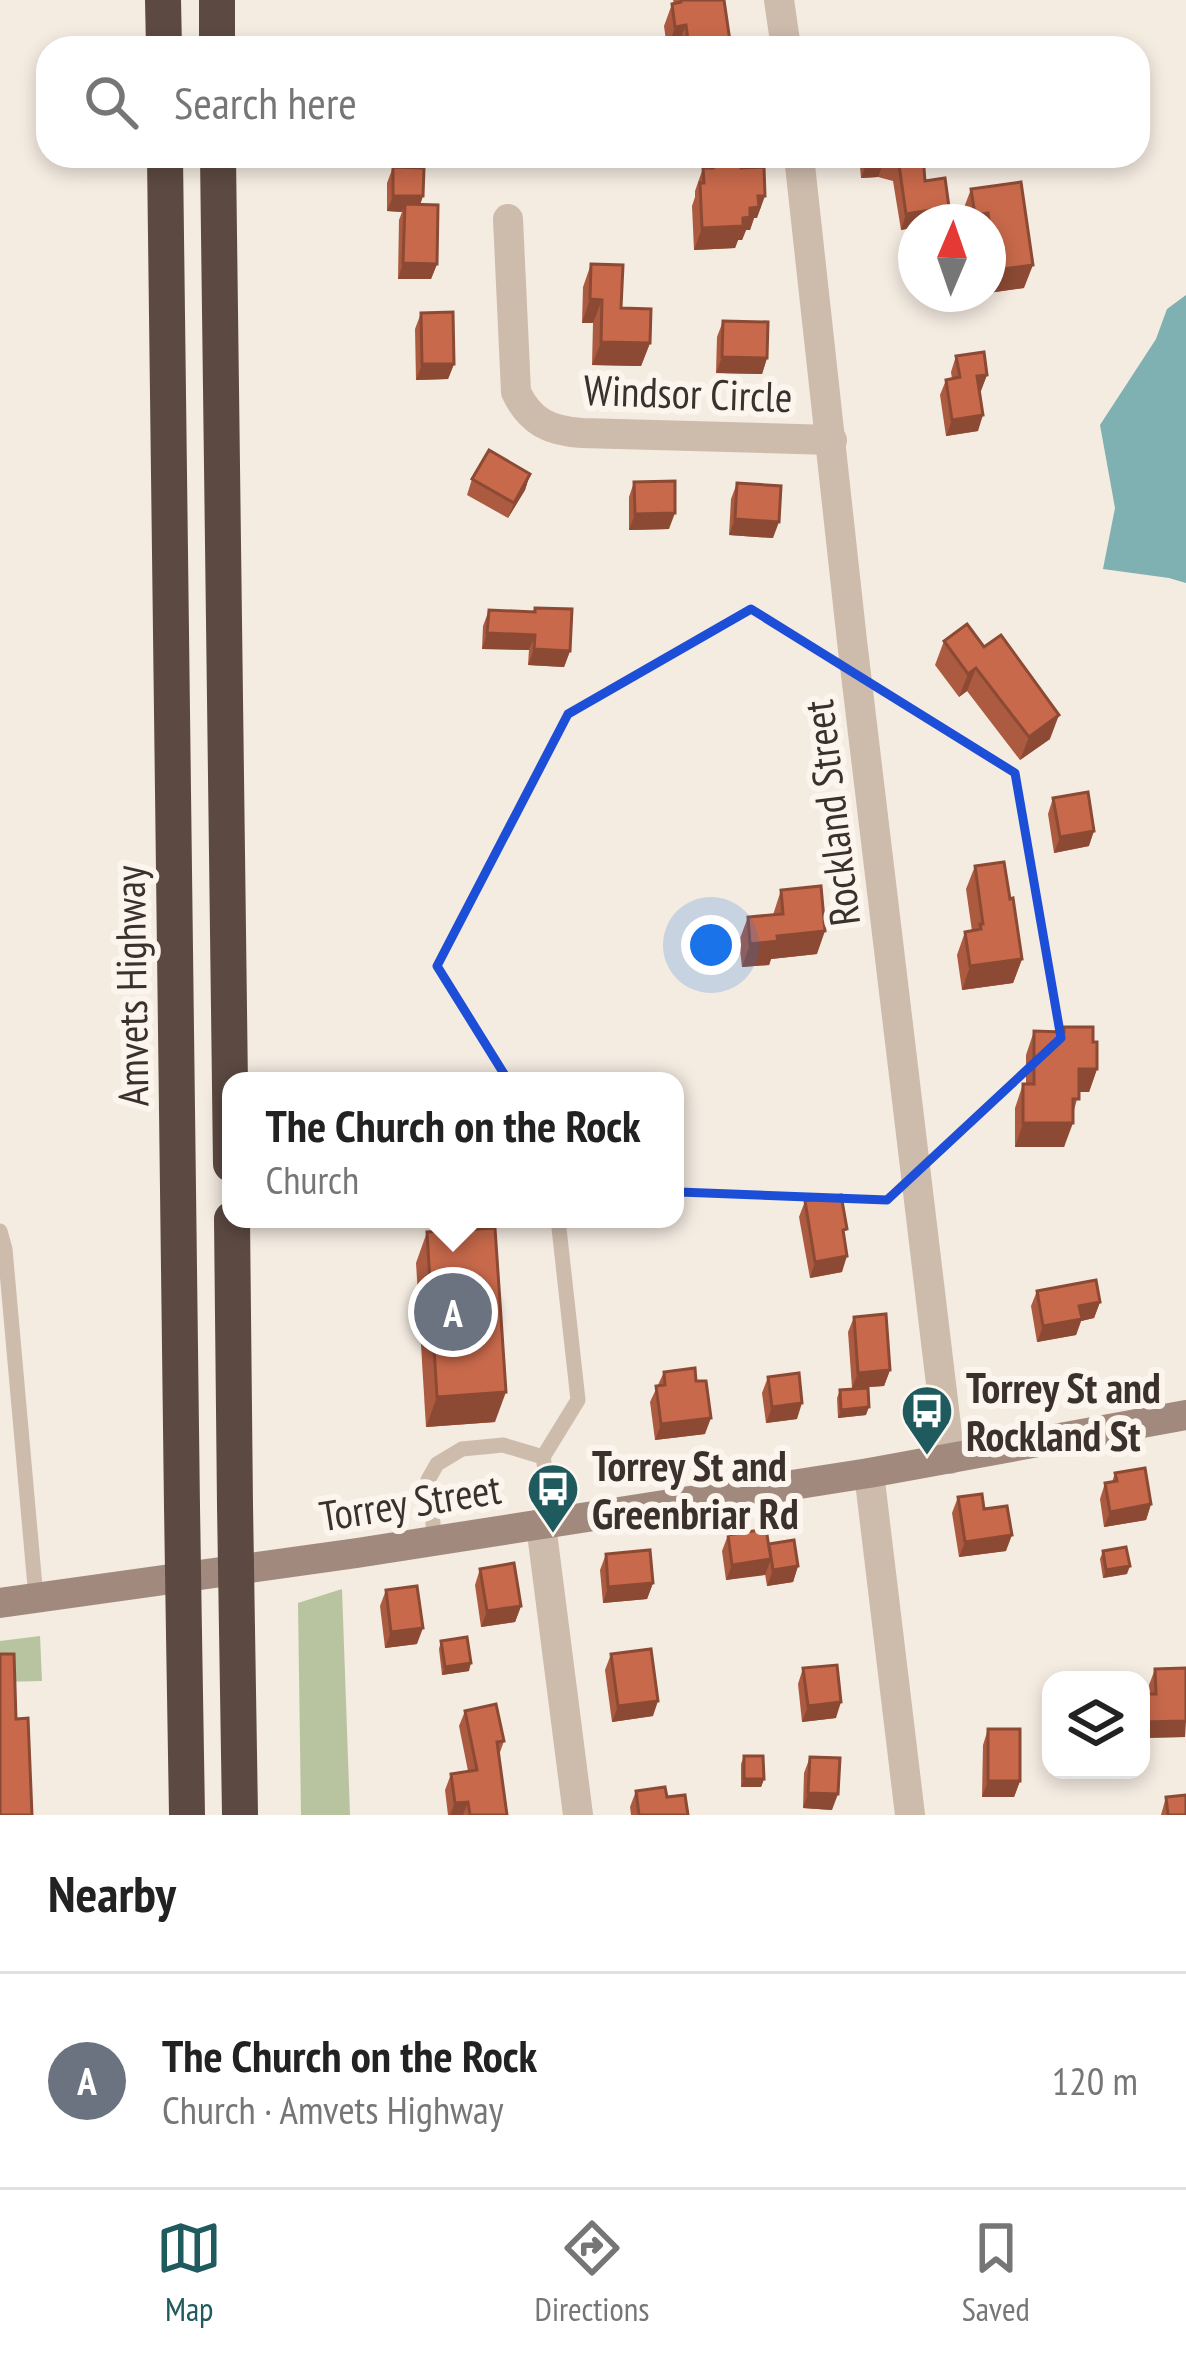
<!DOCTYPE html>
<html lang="en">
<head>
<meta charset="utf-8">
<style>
	:root { --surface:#fff; --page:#f6f6f6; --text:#222; --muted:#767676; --line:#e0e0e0; --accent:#1f5a5e }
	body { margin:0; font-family:"PT Sans Narrow",sans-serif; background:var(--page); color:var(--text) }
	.controls { position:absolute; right:36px; bottom:36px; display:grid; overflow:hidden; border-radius:24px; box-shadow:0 6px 18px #0003 }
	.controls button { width:108px; height:108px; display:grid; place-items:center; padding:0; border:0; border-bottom:3px solid var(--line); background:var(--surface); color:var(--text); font:60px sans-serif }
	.compass { position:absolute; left:898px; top:204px; width:108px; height:108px; border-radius:50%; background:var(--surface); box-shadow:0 6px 18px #0003; rotate:2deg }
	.you { position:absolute; left:711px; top:945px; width:42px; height:42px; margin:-30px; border:9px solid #fff; border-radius:50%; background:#1a73e8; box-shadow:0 0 0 18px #1a73e833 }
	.badge { display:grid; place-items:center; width:78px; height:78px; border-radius:50%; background:var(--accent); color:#fff; font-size:39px; font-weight:700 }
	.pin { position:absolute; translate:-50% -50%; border:6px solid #fff; box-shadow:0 3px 12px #0006 }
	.popup { position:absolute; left:222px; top:1072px; width:462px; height:156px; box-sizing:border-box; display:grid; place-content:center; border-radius:24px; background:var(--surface); filter:drop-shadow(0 3px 9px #0005); font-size:39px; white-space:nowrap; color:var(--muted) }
	.popup b { font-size:45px; color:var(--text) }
	.popup::after { content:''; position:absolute; left:50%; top:100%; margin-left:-24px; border:24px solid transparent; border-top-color:var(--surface) }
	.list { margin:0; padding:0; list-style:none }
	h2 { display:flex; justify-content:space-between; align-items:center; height:156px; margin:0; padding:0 48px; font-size:51px }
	h2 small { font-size:39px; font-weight:400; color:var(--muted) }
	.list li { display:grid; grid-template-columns:78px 1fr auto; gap:36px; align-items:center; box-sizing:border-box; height:216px; padding:0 48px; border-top:3px solid var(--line) }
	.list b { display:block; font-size:45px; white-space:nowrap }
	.list p { margin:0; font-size:39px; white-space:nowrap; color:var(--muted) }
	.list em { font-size:39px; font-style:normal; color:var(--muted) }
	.icon { flex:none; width:66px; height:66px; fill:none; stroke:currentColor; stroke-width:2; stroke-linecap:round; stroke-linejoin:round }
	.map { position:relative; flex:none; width:1186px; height:1815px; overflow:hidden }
	.search { position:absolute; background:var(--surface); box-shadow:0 6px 18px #0003; left:36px; right:36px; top:36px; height:132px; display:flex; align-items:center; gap:30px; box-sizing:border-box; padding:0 42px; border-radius:36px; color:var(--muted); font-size:45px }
	.sheet { height:372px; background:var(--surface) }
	nav { display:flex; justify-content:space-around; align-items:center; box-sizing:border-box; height:168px; border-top:3px solid var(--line); background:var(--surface); font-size:33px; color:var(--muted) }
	nav a { display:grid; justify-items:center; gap:6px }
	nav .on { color:var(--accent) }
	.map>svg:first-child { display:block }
	.green { fill:#b8c4a0 }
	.water { fill:#7fb0b2 }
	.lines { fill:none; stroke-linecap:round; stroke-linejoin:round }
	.lane { stroke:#cdbbac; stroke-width:15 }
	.street { stroke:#cdbbac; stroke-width:30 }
	.secondary { stroke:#a18a7d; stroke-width:30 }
	.highway { stroke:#5c4a42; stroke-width:36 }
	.highway-bridge { stroke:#5c4a42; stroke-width:36 }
	.wall { fill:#ac5a40 }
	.shaded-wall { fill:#8c4a34 }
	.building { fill:#c8694b; stroke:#8c4a34; stroke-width:3 }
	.marked { fill:none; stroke:#1d4ed8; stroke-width:9; stroke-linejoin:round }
	.labels { text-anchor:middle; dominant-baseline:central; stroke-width:12; stroke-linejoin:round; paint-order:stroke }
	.street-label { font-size:42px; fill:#3b302b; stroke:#fbf5ee }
	.poi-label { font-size:42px; font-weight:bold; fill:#3b302b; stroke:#fbf5ee; text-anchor:start }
</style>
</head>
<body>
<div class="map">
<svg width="1186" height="1815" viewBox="0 0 1186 1815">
	<rect width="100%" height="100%" fill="#f4ebe1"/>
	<g class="green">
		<polygon points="342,1589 350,1815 301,1815 298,1603"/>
		<polygon points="40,1636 42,1681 0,1682 0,1641"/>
	</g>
	<polygon class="water" points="1186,295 1186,583 1169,578 1103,569 1115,508 1100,425 1156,339 1167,309"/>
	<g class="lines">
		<g class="lane">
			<polyline points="0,1231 5,1249 36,1598"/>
			<polyline points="543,1457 578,1400 558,1219"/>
			<polyline points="435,1541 428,1480 437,1464 462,1449 503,1445 543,1457 554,1523"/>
		</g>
		<g class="street">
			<polyline points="779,0 786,48"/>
			<polyline points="799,156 852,641 950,1459"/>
			<path d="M508,219L516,392C530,422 550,431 582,433L832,440"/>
			<polyline points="869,1473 910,1815"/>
			<polyline points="541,1525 578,1815"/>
		</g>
		<polyline class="secondary" points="0,1603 357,1553 869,1473 1186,1415"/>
		<g class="highway">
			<polyline points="163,0 164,48"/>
			<polyline points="217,0 217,48"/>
			<polyline points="165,156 182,1507"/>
			<polyline points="218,156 231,1164"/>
			<polyline points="232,1219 235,1505"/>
			<polyline points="237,1629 240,1815"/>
			<polyline points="184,1634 187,1815"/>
		</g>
		<g class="highway-bridge">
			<polyline points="235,1505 237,1629"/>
			<polyline points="182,1507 184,1634"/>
		</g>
	</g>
	<g class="wall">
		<polygon points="673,0 724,0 731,48 667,48 664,26 672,4 674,3"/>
		<polygon points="702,156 740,156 741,168 757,218 754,218 750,230 746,230 742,240 738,240 735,248 694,250 692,206 695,197 695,191 703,168"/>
		<polygon points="859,156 923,156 925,181 916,227 901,230 893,181 878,177 861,178"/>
		<polygon points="393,167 420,205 437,264 431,279 398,279 399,220 402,212 387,211 387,183"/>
		<polygon points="1021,182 1024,288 988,293 988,222 964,222 962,213 971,189"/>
		<polygon points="591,264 621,308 650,343 641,366 592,365 593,323 582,323 583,287"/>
		<polygon points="421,313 454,364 448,379 416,380 415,329"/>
		<polygon points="723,321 767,358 762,374 716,373 717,337"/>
		<polygon points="956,356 987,375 980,391 978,431 946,436 940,395 946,380 952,379 951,372"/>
		<polygon points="530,474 525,490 508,518 467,495 472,479"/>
		<polygon points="634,482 669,529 629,530 629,497"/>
		<polygon points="737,483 773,538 729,535 731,499"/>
		<polygon points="535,608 570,651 564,667 528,665 529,650 482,649 483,626 489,610 534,612"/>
		<polygon points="967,624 1050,739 1020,760 967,691 959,697 935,665 944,641"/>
		<polygon points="1053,798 1089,846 1054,853 1048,814"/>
		<polygon points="975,866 1010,899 1022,959 1013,983 962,990 957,955 965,932 972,931 966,889"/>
		<polygon points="781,890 817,954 771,959 769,965 742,967 739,941 748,917 773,915"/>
		<polygon points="1064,1027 1093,1042 1097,1069 1089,1092 1079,1092 1064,1147 1015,1147 1015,1108 1023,1084 1026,1084 1026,1055 1034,1031 1062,1032"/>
		<polygon points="805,1201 844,1237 842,1272 810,1278 799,1217"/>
		<polygon points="427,1232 495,1422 426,1427 416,1263"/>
		<polygon points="1037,1291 1100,1302 1094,1318 1081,1321 1076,1335 1037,1342 1031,1306"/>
		<polygon points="854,1317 890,1370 884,1386 852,1388 848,1332"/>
		<polygon points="664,1372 705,1434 655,1440 650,1402"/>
		<polygon points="768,1377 797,1419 766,1423 762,1393"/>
		<polygon points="840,1390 866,1415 838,1418 837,1398"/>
		<polygon points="1115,1473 1151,1504 1146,1520 1104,1527 1100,1499 1105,1483 1112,1482"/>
		<polygon points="958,1497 1006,1551 959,1557 952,1513"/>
		<polygon points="728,1535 769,1544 798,1566 793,1582 767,1586 765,1574 726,1580 722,1551"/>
		<polygon points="1103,1551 1127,1574 1103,1578 1100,1559"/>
		<polygon points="606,1554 653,1583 647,1599 603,1603 600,1570"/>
		<polygon points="480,1569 521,1606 515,1622 481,1627 475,1585"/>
		<polygon points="386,1590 417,1644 385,1648 380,1606"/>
		<polygon points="441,1641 469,1671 442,1675 439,1649"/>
		<polygon points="611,1654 653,1716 612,1722 605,1670"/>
		<polygon points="803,1668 836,1718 802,1722 798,1684"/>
		<polygon points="1155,1669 1185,1737 1141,1738 1141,1694 1150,1694 1149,1685"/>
		<polygon points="465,1711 504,1741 499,1755 507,1815 448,1815 445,1790 451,1774 468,1771 459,1726"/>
		<polygon points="988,1729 1020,1781 1014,1797 982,1797 983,1745"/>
		<polygon points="744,1756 764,1779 761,1787 741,1787 741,1764"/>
		<polygon points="810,1757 832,1810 803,1808 804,1773"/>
		<polygon points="636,1791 667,1797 688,1815 631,1815 630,1807"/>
		<polygon points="1166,1797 1186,1815 1161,1815"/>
	</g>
	<g class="shaded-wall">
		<polygon points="686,25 677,48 668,48 675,27"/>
		<polygon points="884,161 878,177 861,178 867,162"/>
		<polygon points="393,196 423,196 418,212 405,204 402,212 387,211"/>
		<polygon points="758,196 765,196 757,218 754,218 750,230 746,230 742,240 738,240 735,248 694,250 702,228 743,218"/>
		<polygon points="949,207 944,222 916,222 916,227 901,230 906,214"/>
		<polygon points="988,213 985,222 973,222 975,215"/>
		<polygon points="403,263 437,264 431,279 398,279"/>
		<polygon points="1033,265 1024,288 988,293 996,270"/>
		<polygon points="590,299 602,300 593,323 582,323"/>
		<polygon points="601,342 650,343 641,366 592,365"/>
		<polygon points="722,357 767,358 762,374 716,373"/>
		<polygon points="422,364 454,364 448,379 416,380"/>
		<polygon points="987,375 981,391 972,392 977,376"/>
		<polygon points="983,415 978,431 946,436 952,420"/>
		<polygon points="530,474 525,490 508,518 514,503"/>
		<polygon points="675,513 669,529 629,530 635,514"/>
		<polygon points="735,519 779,522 773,538 729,535"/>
		<polygon points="487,633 535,635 529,650 482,649"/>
		<polygon points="534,649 570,651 564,667 528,665"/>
		<polygon points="976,668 967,691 959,697 968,674"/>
		<polygon points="1059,715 1050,739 1020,760 1029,737"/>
		<polygon points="1094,831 1089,846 1054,853 1060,837"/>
		<polygon points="825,931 817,954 771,959 769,965 742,967 750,944 777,936"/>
		<polygon points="1022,959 1013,983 962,990 970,966"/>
		<polygon points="1079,1069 1097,1069 1089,1092 1070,1092"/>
		<polygon points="1023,1123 1073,1123 1064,1147 1015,1147"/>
		<polygon points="847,1256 842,1272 810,1278 815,1262"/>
		<polygon points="1100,1302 1094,1318 1081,1321 1076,1335 1037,1342 1043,1326 1079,1306"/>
		<polygon points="890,1370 884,1386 852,1388 858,1373"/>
		<polygon points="506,1392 495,1422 426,1427 437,1397"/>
		<polygon points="802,1403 797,1419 766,1423 772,1407"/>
		<polygon points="869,1407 866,1415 838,1418 841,1410"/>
		<polygon points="711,1418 705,1434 655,1440 661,1424"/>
		<polygon points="1151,1504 1146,1520 1104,1527 1110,1512"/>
		<polygon points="1012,1535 1006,1551 959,1557 965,1542"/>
		<polygon points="771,1559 765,1575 726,1580 732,1565"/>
		<polygon points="798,1566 793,1582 767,1586 773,1570"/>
		<polygon points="1130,1566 1127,1574 1103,1578 1106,1570"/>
		<polygon points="653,1583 647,1599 603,1603 608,1587"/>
		<polygon points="521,1606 515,1622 481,1627 487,1611"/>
		<polygon points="423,1628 417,1644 385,1648 391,1632"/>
		<polygon points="471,1663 469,1671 442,1675 445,1667"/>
		<polygon points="658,1701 653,1716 612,1722 618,1706"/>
		<polygon points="841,1702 836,1718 802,1722 808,1706"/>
		<polygon points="1186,1721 1185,1737 1141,1738 1141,1723"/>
		<polygon points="744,1779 764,1779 761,1787 741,1787"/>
		<polygon points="988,1781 1020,1781 1014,1797 982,1797"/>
		<polygon points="808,1793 838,1794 832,1810 803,1808"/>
		<polygon points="468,1802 463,1815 450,1815 455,1803"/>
	</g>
	<g class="building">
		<polygon points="681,0 724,0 731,48 700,48 700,46 689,48 686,25 675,27 672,4 681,2"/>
		<polygon points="909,45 909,48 863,48"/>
		<polygon points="712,156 740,156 741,168 764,167 765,196 758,196 759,207 750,208 750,217 743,218 743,226 702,228 700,183 704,183 703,168 713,168"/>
		<polygon points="866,156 923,156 925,181 945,178 949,207 906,214 899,165 884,161 867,162"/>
		<polygon points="393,167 424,168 423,196 393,196"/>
		<polygon points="1021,182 1033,265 996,270 988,213 975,215 971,189"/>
		<polygon points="405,204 438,205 437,264 403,263"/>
		<polygon points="591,264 623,265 621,308 651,309 650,343 601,342 602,300 590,299"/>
		<polygon points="453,312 454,364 422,364 421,313"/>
		<polygon points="723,321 768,322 767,358 722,357"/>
		<polygon points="984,352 987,375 977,376 983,415 952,420 946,380 960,377 956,356"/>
		<polygon points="489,450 530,474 514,503 472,479"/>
		<polygon points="675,481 675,513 635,514 634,482"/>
		<polygon points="737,483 781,486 779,522 735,519"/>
		<polygon points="535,608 572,609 570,651 534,649 535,635 487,633 489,610 535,612"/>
		<polygon points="967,624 984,647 1001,635 1059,715 1029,737 976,668 968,674 944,641"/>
		<polygon points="1088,792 1094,831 1060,837 1053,798"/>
		<polygon points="1004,862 1010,899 1013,898 1022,959 970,966 965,932 981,929 980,924 983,924 975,866"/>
		<polygon points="821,886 825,931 777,936 778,941 750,944 748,917 783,914 781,890"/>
		<polygon points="1064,1027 1093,1027 1093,1042 1097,1042 1097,1069 1079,1069 1079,1099 1073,1099 1073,1123 1023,1123 1023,1084 1034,1084 1034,1031 1064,1032"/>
		<polygon points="841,1195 847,1229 843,1230 847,1256 815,1262 805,1201"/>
		<polygon points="495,1228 506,1392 437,1397 427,1232"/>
		<polygon points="1096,1280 1100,1302 1079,1306 1082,1319 1043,1326 1037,1291"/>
		<polygon points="886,1314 890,1370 858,1373 854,1317"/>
		<polygon points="695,1368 696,1381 706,1381 711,1418 661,1424 656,1386 665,1385 664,1372"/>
		<polygon points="799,1373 802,1403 772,1407 768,1377"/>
		<polygon points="868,1388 869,1407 841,1410 840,1390"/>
		<polygon points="1145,1468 1151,1504 1110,1512 1105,1483 1117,1481 1115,1473"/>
		<polygon points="982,1494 984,1509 1007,1506 1012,1535 965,1542 958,1497"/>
		<polygon points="766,1529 771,1559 732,1565 728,1535"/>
		<polygon points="794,1540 798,1566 773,1570 769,1544"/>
		<polygon points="1126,1547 1130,1566 1106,1570 1103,1551"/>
		<polygon points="650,1550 653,1583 608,1587 606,1554"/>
		<polygon points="514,1563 521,1606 487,1611 480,1569"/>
		<polygon points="417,1586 423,1628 391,1632 386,1590"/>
		<polygon points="467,1637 471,1663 445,1667 441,1641"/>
		<polygon points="651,1649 658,1701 618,1706 611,1654"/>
		<polygon points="0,1654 14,1654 16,1719 28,1718 32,1815 0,1815"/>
		<polygon points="837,1665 841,1702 808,1706 803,1668"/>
		<polygon points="1186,1668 1186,1721 1141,1722 1141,1694 1156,1694 1155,1669"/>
		<polygon points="496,1704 504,1741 497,1742 507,1815 470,1815 468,1802 455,1803 451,1774 477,1770 465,1711"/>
		<rect x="988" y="1729" width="32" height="52"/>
		<polygon points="744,1756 763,1756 764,1779 744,1779"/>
		<polygon points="810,1757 840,1758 838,1794 808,1793"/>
		<polygon points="665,1787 667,1797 685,1795 688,1815 639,1815 636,1791"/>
		<polygon points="1186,1795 1186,1815 1168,1815 1166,1797"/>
	</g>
	<path class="marked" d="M751,609L1015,773L1061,1038L887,1200L575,1188L437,966L568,714Z"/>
	<defs>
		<g id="bus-pin" transform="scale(2.7)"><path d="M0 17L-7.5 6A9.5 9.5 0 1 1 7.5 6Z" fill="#1f5a5e" stroke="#fbf5ee"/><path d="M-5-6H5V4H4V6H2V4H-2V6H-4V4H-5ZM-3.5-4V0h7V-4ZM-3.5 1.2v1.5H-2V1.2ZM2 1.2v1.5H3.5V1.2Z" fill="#fff"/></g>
	</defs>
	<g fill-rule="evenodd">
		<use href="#bus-pin" x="927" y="1411"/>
		<use href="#bus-pin" x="553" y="1489"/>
	</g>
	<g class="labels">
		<g class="street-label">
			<text transform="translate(688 393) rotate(2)">Windsor Circle</text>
			<text transform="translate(831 813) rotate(-97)">Rockland Street</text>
			<text transform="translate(131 986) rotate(-91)">Amvets Highway</text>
			<text transform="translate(410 1502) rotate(-9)">Torrey Street</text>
		</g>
		<g class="poi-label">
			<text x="966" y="1387">Torrey St and<tspan x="966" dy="48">Rockland St</tspan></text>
			<text x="592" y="1465">Torrey St and<tspan x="592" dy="48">Greenbriar Rd</tspan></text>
		</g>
	</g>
</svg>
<div class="controls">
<button><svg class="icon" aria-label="layers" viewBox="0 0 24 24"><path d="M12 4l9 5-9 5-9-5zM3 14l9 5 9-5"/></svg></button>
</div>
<svg class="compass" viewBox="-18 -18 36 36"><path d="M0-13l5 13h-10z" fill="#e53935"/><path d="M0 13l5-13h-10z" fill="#767676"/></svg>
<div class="you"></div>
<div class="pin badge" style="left:453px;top:1312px;background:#6b7280">A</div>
<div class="popup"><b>The Church on the Rock</b>Church</div>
<div class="search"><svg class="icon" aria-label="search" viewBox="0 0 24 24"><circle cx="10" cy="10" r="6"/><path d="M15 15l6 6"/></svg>Search here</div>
</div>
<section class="sheet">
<h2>Nearby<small></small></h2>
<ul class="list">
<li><span class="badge" style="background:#6b7280">A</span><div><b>The Church on the Rock</b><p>Church · Amvets Highway</p></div><em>120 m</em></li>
</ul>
</section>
<nav>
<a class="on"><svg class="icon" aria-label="map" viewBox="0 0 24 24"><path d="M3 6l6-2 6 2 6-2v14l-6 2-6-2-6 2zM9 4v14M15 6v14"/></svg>Map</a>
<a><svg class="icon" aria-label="directions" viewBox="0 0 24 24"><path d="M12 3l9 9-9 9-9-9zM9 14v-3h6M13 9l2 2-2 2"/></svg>Directions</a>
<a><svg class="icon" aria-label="saved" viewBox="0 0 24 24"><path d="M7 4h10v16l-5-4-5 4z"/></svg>Saved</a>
</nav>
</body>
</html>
